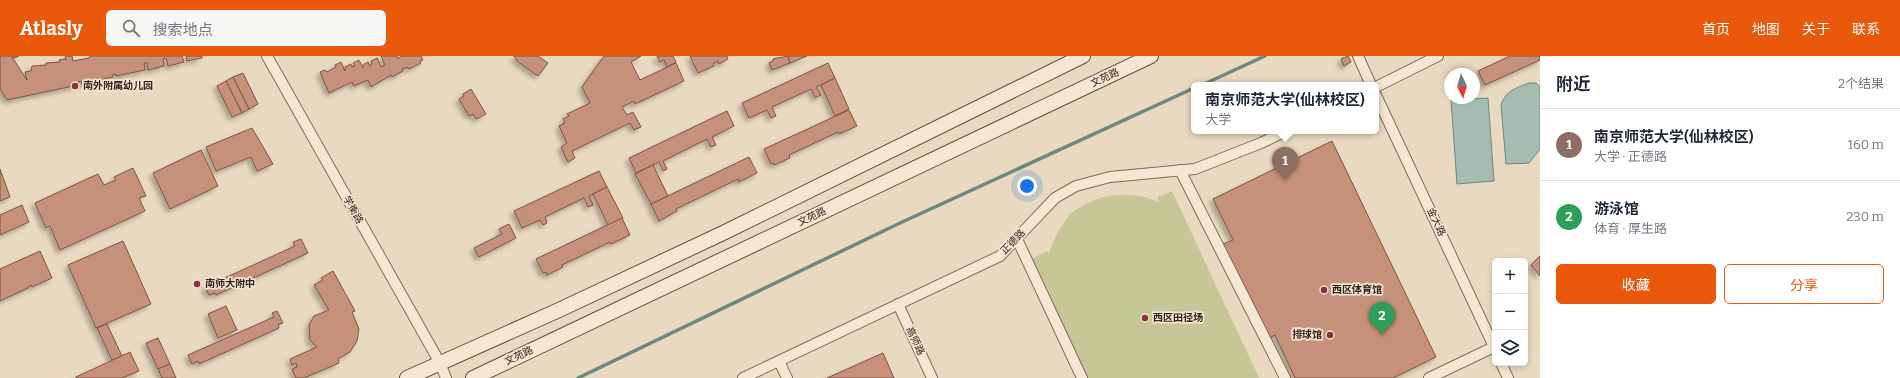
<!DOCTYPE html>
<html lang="zh">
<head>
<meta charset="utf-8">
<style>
	:root { --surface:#fff; --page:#f6f6f7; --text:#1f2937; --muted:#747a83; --line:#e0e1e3; --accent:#ea580c }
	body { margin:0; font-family:Bitter,"Noto Sans SC",serif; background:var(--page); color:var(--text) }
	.controls { position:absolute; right:12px; bottom:12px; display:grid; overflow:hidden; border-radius:6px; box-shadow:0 2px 6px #0003 }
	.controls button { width:36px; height:36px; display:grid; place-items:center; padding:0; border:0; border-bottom:1px solid var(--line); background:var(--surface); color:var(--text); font:20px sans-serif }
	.compass { position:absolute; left:1444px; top:12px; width:36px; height:36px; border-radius:50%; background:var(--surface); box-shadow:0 2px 6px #0003; rotate:175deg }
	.you { position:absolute; left:1027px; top:130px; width:14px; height:14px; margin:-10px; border:3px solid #fff; border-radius:50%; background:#1a73e8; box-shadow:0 0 0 6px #1a73e833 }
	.badge { display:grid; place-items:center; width:26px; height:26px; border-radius:50%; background:var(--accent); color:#fff; font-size:13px; font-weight:700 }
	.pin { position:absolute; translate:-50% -33px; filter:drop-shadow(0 1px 2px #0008) }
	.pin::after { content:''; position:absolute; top:21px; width:14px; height:12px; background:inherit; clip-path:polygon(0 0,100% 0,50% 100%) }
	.popup { position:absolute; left:1191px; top:26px; width:188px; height:52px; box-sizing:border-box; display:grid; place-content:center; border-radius:6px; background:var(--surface); filter:drop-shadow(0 1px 3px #0005); font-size:13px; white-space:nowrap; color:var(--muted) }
	.popup b { font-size:15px; color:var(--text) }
	.popup::after { content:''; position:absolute; left:50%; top:100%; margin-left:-8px; border:8px solid transparent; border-top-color:var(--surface) }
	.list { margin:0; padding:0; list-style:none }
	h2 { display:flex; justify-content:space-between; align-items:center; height:52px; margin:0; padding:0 16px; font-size:17px }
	h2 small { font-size:13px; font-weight:400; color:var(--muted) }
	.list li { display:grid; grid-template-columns:26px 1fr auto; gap:12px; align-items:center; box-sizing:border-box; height:72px; padding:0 16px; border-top:1px solid var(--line) }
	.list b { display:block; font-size:15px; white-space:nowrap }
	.list p { margin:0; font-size:13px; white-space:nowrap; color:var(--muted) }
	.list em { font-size:13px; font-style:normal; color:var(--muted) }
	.actions { display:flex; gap:8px; padding:12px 16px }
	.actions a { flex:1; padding:9px 0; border:1px solid var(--accent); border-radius:6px; text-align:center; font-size:14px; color:var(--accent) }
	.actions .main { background:var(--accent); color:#fff }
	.icon { flex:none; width:22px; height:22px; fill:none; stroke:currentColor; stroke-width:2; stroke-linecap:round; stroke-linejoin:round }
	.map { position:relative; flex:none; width:1540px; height:322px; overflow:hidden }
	header { display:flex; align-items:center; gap:24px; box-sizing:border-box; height:56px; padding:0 20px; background:var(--accent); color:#fff }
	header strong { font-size:19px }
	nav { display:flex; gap:22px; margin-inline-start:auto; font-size:14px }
	.search { width:280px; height:36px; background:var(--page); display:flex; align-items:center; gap:10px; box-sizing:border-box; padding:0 14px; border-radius:6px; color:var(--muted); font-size:15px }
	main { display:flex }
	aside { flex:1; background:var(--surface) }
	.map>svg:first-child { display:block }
	.green { fill:#c6c797 }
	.water { fill:#a4bcb2; stroke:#6c897f }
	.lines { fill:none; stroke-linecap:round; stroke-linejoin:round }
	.stream { stroke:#6c897f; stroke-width:3.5 }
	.building { fill:#c5917a; stroke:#7f5342; filter:url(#shadow) }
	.street-casing { stroke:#826b5a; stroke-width:12 }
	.secondary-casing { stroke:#634c3e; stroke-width:16 }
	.street { stroke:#f5e7d4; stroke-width:10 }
	.secondary { stroke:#f5e7d4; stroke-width:14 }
	.poi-dot { fill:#8c2f3b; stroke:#f2e4d0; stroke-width:1.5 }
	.labels { text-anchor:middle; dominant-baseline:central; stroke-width:3.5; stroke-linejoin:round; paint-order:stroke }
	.street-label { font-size:10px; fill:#33251d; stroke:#f2e4d0 }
	.poi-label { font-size:10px; font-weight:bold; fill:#33251d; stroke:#f2e4d0; text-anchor:start }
</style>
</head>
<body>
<header>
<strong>Atlasly</strong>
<div class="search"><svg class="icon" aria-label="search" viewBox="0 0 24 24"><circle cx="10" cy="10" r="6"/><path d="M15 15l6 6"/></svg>搜索地点</div>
<nav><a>首页</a><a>地图</a><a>关于</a><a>联系</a></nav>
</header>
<main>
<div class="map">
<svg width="1540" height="322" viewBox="0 0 1540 322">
	<defs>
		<filter id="shadow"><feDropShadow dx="-3.5" dy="3.5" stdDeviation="2" flood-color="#0004"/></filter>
	</defs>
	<rect width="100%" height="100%" fill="#ead9c1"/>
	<path class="green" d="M1172,135L1259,322H1086L1031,203L1047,195L1049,198C1053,184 1061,169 1071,157C1074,154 1080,152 1084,149C1108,136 1134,136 1159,146L1158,141Z"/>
	<g class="water">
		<path d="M1529,27H1536L1540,31V93L1529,107L1506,108L1501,49C1505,35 1516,32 1529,27Z"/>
		<polygon points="1488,42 1494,125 1457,128 1451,44"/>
	</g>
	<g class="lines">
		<g class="stream">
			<polyline points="1202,29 1265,0"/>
			<polyline points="578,322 900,167 1194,32"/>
		</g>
	</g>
	<g class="building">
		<polygon points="0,0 19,0 15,2 12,1 27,24 25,16 31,15 32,10 46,9 46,7 60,6 59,4 65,3 66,4 65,0 72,0 73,5 89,2 90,0 182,0 184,6 168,10 166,2 163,3 164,10 148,14 147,7 144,7 145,14 116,20 116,18 112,19 113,21 99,24 98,22 95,23 96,25 82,28 81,25 78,26 78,29 7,44 0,33"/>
		<polygon points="186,0 202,0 202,2 187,5"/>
		<polygon points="381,0 397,0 398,3 401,0 421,0 423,4 420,5 421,7 409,13 408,11 402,13 403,15 392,21 391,19 371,31 368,24 354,30 352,26 329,37 320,16 325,14 327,16 336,11 335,9 341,6 345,15 345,11 351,8 352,11 355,10 353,7 359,4 363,12 363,9 368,6 370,10 372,8 371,5 377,2 381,11 385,9"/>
		<polygon points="514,0 538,0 548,7 538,20 517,5"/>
		<polygon points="604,0 641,0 631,6 640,24 676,7 684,25 635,48 634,45 622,51 627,59 633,56 641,71 634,74 630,67 572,95 575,102 568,106 561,91 567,87 559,70 565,67 563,63 569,60 567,58 590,47 582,31"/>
		<polygon points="657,0 673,0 676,6 667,11 664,4 660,6"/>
		<polygon points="690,0 727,0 728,3 719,8 718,5 713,8 714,10 698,17"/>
		<polygon points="788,0 790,7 772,14 769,7 773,5 773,3"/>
		<polygon points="788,0 807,0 790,7"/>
		<polygon points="1348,0 1351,6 1344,10 1341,3"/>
		<polygon points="1510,0 1540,0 1540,4 1485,29 1478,15"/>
		<polygon points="828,7 835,22 816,31 821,39 815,42 811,33 772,51 776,60 771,62 767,54 749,62 742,47"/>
		<polygon points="243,17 258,48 249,53 233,21"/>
		<polygon points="233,21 249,53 242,57 226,25"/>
		<polygon points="835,22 849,53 835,60 821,29"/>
		<polygon points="226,25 242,57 232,61 217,30"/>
		<polygon points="471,33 486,58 476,63 473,58 469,60 459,43 464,40 463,38"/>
		<polygon points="849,54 857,70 839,78 838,76 789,99 790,102 774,109 773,107 771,108 764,93"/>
		<polygon points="727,55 734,70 712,81 716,89 711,91 707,83 663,105 667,113 663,115 659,106 636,117 629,102"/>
		<polygon points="252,72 273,108 257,115 251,101 216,115 206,91"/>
		<polygon points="1332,85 1436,301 1393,322 1295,322 1275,279 1267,283 1223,188 1233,184 1213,143"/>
		<polygon points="201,94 218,130 170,153 153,117"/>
		<polygon points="749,101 757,117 739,126 738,123 676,153 677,155 659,165 651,148"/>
		<polygon points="653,109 668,140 651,148 635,118"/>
		<polygon points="133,112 146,140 139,142 145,155 60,194 50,170 46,172 35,147 98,118 104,129 116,124 114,121"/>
		<polygon points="0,113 10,141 0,145"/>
		<polygon points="599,115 607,131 589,140 593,149 588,151 584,142 545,161 547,167 543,169 540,164 522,172 514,155"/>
		<polygon points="607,131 623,162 608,169 593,138"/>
		<polygon points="22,149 29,166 0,179 0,159"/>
		<polygon points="622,162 630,179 611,188 610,186 562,209 563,211 547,219 546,216 543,217 536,203"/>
		<polygon points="509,168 516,182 479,201 474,192 502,178 499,173"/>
		<polygon points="301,183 308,197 216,239 215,237 209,239 205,231 295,190 293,186"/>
		<polygon points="123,185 151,248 96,272 68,209"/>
		<polygon points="40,195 52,222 32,231 31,229 28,231 28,232 0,245 0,213"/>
		<polygon points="1540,200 1540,220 1531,209"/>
		<polygon points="333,215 355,255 352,256 359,273 357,285 350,296 338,303 339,307 304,322 296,322 292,313 297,311 296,307 292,309 290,303 317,291 310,284 309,269 314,260 329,254 314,229 323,224 321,222"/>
		<polygon points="226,250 237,274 218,282 208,258"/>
		<polygon points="277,255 283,267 278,269 279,272 199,308 198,305 192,308 188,299 274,261 272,257"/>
		<polygon points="107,268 122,300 112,304 97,272"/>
		<polygon points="158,282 170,308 158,313 146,287"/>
		<polygon points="130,296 139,315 122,322 76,322 76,321"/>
		<polygon points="883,297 894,322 827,322"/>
		<polygon points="170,308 176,322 162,322 158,313"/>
	</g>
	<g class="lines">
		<g class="street-casing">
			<g id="street">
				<polyline points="267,0 440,307 446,322"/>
				<polyline points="1358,0 1371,29"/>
				<polyline points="1376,31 1438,0"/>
				<polyline points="1376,39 1495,293"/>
				<polyline points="1180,114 1285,322"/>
				<polyline points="1017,183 1082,322"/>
				<polyline points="898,248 932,322"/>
				<polyline points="779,305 787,322"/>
				<polyline points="1501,307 1508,322"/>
				<polyline points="743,322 1000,200 1055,142 1076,130 1110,121 1195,113 1261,87 1286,75"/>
				<polyline points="1429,322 1494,291"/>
			</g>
		</g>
		<g class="secondary-casing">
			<g id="secondary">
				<polyline points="407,322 559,254 721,178 1083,0"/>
				<polyline points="473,322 1151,0"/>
			</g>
		</g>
		<use href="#street" class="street"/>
		<use href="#secondary" class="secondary"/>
	</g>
	<g class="poi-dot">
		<circle cx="75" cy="30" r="4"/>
		<circle cx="197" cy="228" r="4"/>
		<circle cx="1324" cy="234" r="4"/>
		<circle cx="1145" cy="262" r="4"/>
		<circle cx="1330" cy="279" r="4"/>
	</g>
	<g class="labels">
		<g class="street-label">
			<text transform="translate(1105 22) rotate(-25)">文苑路</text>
			<text transform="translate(353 154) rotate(61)">学衡路</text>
			<text transform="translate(812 161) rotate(-25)">文苑路</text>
			<text transform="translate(1436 166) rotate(65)">金大路</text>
			<text transform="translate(1013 186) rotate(-46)">正德路</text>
			<text transform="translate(915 285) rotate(65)">高师路</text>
			<text transform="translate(519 300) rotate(-25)">文苑路</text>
		</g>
		<g class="poi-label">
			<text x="83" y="30">南外附属幼儿园</text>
			<text x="205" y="228">南师大附中</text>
			<text x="1332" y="234">西区体育馆</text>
			<text x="1153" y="262">西区田径场</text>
			<text x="1322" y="279" text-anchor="end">排球馆</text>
		</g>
	</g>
</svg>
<div class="controls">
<button>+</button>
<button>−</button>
<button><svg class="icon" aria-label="layers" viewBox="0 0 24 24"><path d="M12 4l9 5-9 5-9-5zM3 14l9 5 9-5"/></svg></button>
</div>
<svg class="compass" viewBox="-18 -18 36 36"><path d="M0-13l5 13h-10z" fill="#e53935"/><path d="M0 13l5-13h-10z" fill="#747a83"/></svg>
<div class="you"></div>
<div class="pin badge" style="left:1285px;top:124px;background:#8d6e63">1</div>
<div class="popup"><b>南京师范大学(仙林校区)</b>大学</div>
<div class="pin badge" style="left:1382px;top:279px;background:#2e9e5b">2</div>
</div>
<aside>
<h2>附近<small>2个结果</small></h2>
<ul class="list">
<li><span class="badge" style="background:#8d6e63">1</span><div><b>南京师范大学(仙林校区)</b><p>大学 · 正德路</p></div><em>160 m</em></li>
<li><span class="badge" style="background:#2e9e5b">2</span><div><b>游泳馆</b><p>体育 · 厚生路</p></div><em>230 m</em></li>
</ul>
<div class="actions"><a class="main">收藏</a><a>分享</a></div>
</aside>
</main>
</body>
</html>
